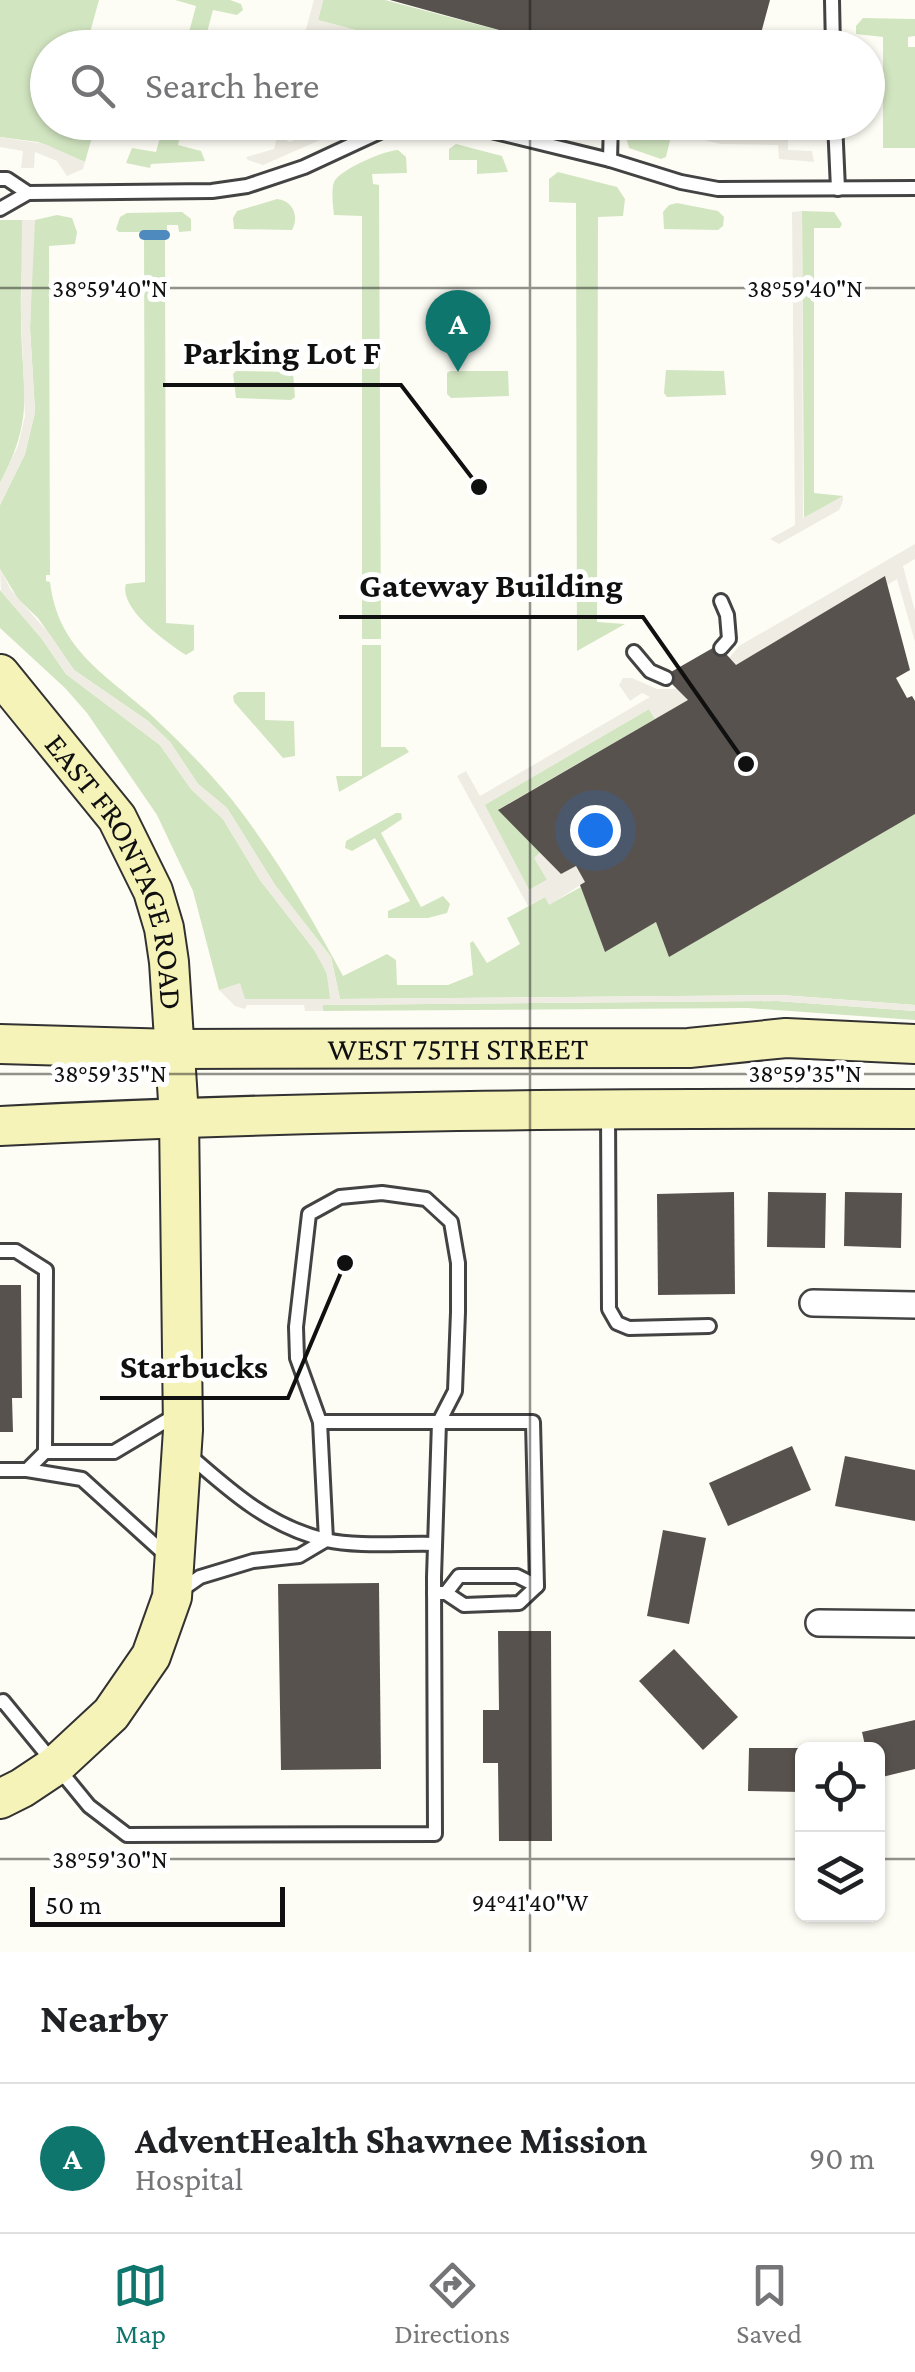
<!DOCTYPE html>
<html lang="en">
<head>
<meta charset="utf-8">
<style>
	:root { --surface:#fff; --page:#f6f6f6; --text:#202124; --muted:#757577; --line:#e0e0e0; --accent:#0f766e }
	body { margin:0; font-family:"Crimson Pro",serif; background:var(--page); color:var(--text) }
	.controls { position:absolute; right:30px; bottom:30px; display:grid; overflow:hidden; border-radius:15px; box-shadow:0 2px 8px #0004 }
	.controls button { width:90px; height:90px; display:grid; place-items:center; padding:0; border:0; border-bottom:2px solid var(--line); background:var(--surface); color:var(--text); font:50px sans-serif }
	.scale { position:absolute; left:30px; bottom:25px; width:255px; box-sizing:border-box; padding-left:10px; border:5px solid #101010; border-top:0; font-size:28px; line-height:35px; white-space:nowrap; color:#101010; -webkit-text-stroke:8px #fff; paint-order:stroke }
	.you { position:absolute; left:595px; top:830px; width:35px; height:35px; margin:-25px; border:8px solid #fff; border-radius:50%; background:#1a73e8; box-shadow:0 0 0 15px #1a73e833 }
	.badge { display:grid; place-items:center; width:65px; height:65px; border-radius:50%; background:var(--accent); color:#fff; font-size:32px; font-weight:700 }
	.pin { position:absolute; translate:-50% -82px; filter:drop-shadow(0 2px 5px #0008) }
	.pin::after { content:''; position:absolute; top:52px; width:35px; height:30px; background:inherit; clip-path:polygon(0 0,100% 0,50% 100%) }
	.list { margin:0; padding:0; list-style:none }
	h2 { display:flex; justify-content:space-between; align-items:center; height:130px; margin:0; padding:0 40px; font-size:42px }
	h2 small { font-size:32px; font-weight:400; color:var(--muted) }
	.list li { display:grid; grid-template-columns:65px 1fr auto; gap:30px; align-items:center; box-sizing:border-box; height:150px; padding:0 40px; border-top:2px solid var(--line) }
	.list b { display:block; font-size:38px; white-space:nowrap }
	.list p { margin:0; font-size:32px; white-space:nowrap; color:var(--muted) }
	.list em { font-size:32px; font-style:normal; color:var(--muted) }
	.icon { flex:none; width:55px; height:55px; fill:none; stroke:currentColor; stroke-width:2; stroke-linecap:round; stroke-linejoin:round }
	.map { position:relative; flex:none; width:915px; height:1952px; overflow:hidden }
	.search { position:absolute; background:var(--surface); box-shadow:0 2px 8px #0004; left:30px; right:30px; top:30px; height:110px; display:flex; align-items:center; gap:25px; box-sizing:border-box; padding:0 35px; border-radius:55px; color:var(--muted); font-size:38px }
	.sheet { height:280px; background:var(--surface) }
	nav { display:flex; justify-content:space-around; align-items:center; box-sizing:border-box; height:140px; border-top:2px solid var(--line); background:var(--surface); font-size:28px; color:var(--muted) }
	nav a { display:grid; justify-items:center; gap:5px }
	nav .on { color:var(--accent) }
	.map>svg:first-child { display:block }
	.green { fill:#d2e5c1 }
	.plaza { fill:#efece3 }
	.lines { fill:none; stroke-linecap:round; stroke-linejoin:round }
	.stream { stroke:#4e8abe; stroke-width:10 }
	.building { fill:#58524e }
	.lane-casing { stroke:#434343; stroke-width:18 }
	.street-casing { stroke:#434343; stroke-width:30 }
	.secondary-casing { stroke:#323232; stroke-width:42 }
	.lane { stroke:#fff; stroke-width:12 }
	.street { stroke:#fff; stroke-width:25 }
	.secondary { stroke:#f6f3b8; stroke-width:38 }
	.ticks { fill:none; stroke:#101010; stroke-width:2.5; stroke-opacity:0.45 }
	.labels { text-anchor:middle; dominant-baseline:central; stroke-width:10; stroke-linejoin:round; paint-order:stroke }
	.street-label { font-size:32px; fill:#101010; stroke:#fff }
	.ticks-label { font-size:25px; text-anchor:middle; fill:#101010; stroke:#fff; stroke-width:10; stroke-linejoin:round; paint-order:stroke }
	.leader { fill:none; stroke:#101010; stroke-width:4 }
	.callout-dot { fill:#101010; stroke:#fff; stroke-width:4 }
	.callout-label { font-size:35px; text-anchor:middle; font-weight:bold; fill:#101010; stroke:#fff; stroke-width:10; stroke-linejoin:round; paint-order:stroke }
</style>
</head>
<body>
<div class="map">
<svg width="915" height="1952" viewBox="0 0 915 1952">
	<rect width="100%" height="100%" fill="#fefdf5"/>
	<g class="green">
		<polygon points="0,0 99,0 86,47 48,48 48,122 66,123 66,126 90,133 92,137 85,162 38,142 0,137"/>
		<polygon points="175,0 230,0 241,4 243,10 237,15 213,10 203,47 185,47 196,6"/>
		<polygon points="323,0 385,0 539,41 537,47 418,47 318,20"/>
		<polygon points="863,18 915,19 915,36 908,37 908,47 915,47 915,148 883,148 883,37 856,34 856,26"/>
		<polygon points="164,123 183,123 178,145 201,151 205,161 151,164 150,168 126,163 132,148 156,152"/>
		<polygon points="622,123 637,123 672,132 666,157 661,159 629,148"/>
		<polygon points="673,123 779,123 779,136 722,134"/>
		<polygon points="456,144 502,156 508,172 477,174 477,160 449,160 449,149"/>
		<path d="M398,150L406,157L407,173L372,174L373,184L379,185L381,639H362V216L334,215C333,206 331,191 334,182C339,170 385,150 398,150Z"/>
		<polygon points="558,172 617,187 625,199 623,216 598,217 597,622 625,624 577,651 576,203 549,202 549,179"/>
		<path d="M277,199C294,201 299,217 292,230L234,229L233,218L237,211Z"/>
		<polygon points="677,203 718,211 724,217 723,226 718,230 664,229 663,212 669,205"/>
		<polygon points="802,211 834,212 842,224 840,228 814,228 814,493 843,496 804,519"/>
		<polygon points="182,212 191,219 191,231 179,232 178,225 167,225 167,232 119,232 116,229 120,217 127,213"/>
		<path d="M57,215L72,218L77,232L75,244L49,246L50,575H46V581L50,582C58,648 102,672 148,712C178,740 207,769 233,801C275,855 311,916 343,976L387,954L396,960L397,985H448L473,975L470,943L473,941L487,963L520,944L507,918L545,897L550,904L581,887L605,951L656,922L670,956L915,814V1005L781,995L340,999L331,957L275,885L227,808L198,784L170,742L148,721L74,670L38,618L18,599L0,569V505L25,454L35,412L30,328L33,230L35,220Z"/>
		<path d="M0,220H22L24,229C23,258 20,287 21,316C21,389 37,413 0,483Z"/>
		<path d="M144,238H165L166,623L194,625V650L186,655C167,643 118,608 126,584L145,582Z"/>
		<polygon points="666,370 724,371 726,395 667,397 664,393"/>
		<polygon points="236,371 293,372 295,397 291,400 236,398 233,374"/>
		<polygon points="450,371 508,371 509,396 451,398 447,394 447,373"/>
		<polygon points="0,590 42,639 66,674 160,745 191,789 223,819 260,880 319,956 327,974 331,999 245,999 229,989 219,990 193,891 157,815 87,713 65,688 0,628"/>
		<polygon points="362,645 381,645 381,747 405,747 409,752 339,792 336,776 362,776"/>
		<polygon points="238,692 265,692 265,720 294,721 295,756 283,758 234,702 233,696"/>
		<polygon points="649,709 655,719 499,809 540,852 547,880 529,890 484,805"/>
		<polygon points="396,813 401,813 402,819 381,833 421,907 443,896 450,904 447,913 428,918 388,918 388,911 410,901 375,838 352,851 345,848 346,841"/>
		<polygon points="777,1001 915,1011 915,1020 748,1008 323,1011 322,1005"/>
	</g>
	<g class="plaza">
		<polygon points="314,0 323,0 318,20 418,47 382,47 316,30 311,47 301,47"/>
		<polygon points="281,123 291,123 286,140 290,142 334,123 359,123 263,165 248,160 246,157 274,149"/>
		<polygon points="637,123 673,123 722,134 778,136 779,123 788,123 788,150 812,151 814,162 779,159 778,145 720,144"/>
		<polygon points="0,137 45,144 85,162 83,169 67,176 57,161 35,152 34,168 21,168 23,151 0,147"/>
		<polygon points="802,211 803,518 843,496 843,501 839,510 779,544 770,539 795,525 792,212"/>
		<polygon points="22,220 35,220 30,328 35,412 25,454 0,505 0,483 18,446 25,416 21,315"/>
		<polygon points="915,544 915,559 903,566 915,611 915,642 897,579 700,701 655,719 649,709 485,805 529,890 547,880 534,858 540,852 561,874 576,866 585,882 549,905 545,897 528,906 457,776 466,771 480,796 650,697 642,693 630,701 619,685 623,678 632,678 657,689 675,689 729,658 739,646"/>
		<polygon points="0,569 11,590 51,636 74,670 148,721 170,742 198,784 227,808 275,885 331,957 340,999 781,995 915,1005 915,1011 777,1001 323,1005 322,1011 305,1011 304,1005 247,1005 245,1009 235,1006 219,990 240,983 245,999 330,999 327,974 313,948 260,880 223,819 191,789 160,745 66,674 42,639 1,591"/>
	</g>
	<g class="lines">
		<polyline class="stream" points="144,235 165,235"/>
	</g>
	<g class="building">
		<polygon points="390,0 770,0 757,48 543,48 544,43 539,41"/>
		<polygon points="885,576 910,670 896,678 907,698 912,696 915,701 915,814 669,957 656,922 605,952 580,885 585,882 576,866 561,874 498,810 688,700 664,676 718,645 736,665"/>
		<polygon points="734,1192 735,1294 658,1295 657,1194"/>
		<polygon points="768,1192 826,1193 825,1248 767,1247"/>
		<polygon points="845,1192 902,1193 901,1248 844,1246"/>
		<polygon points="0,1285 21,1285 22,1398 12,1398 13,1432 0,1432"/>
		<polygon points="792,1446 811,1490 728,1526 709,1483"/>
		<polygon points="845,1456 915,1470 915,1521 835,1506"/>
		<polygon points="663,1530 706,1538 689,1624 647,1616"/>
		<polygon points="379,1583 381,1769 281,1770 278,1584"/>
		<polygon points="498,1631 551,1631 552,1841 499,1841 498,1763 483,1763 483,1710 499,1710"/>
		<polygon points="674,1649 738,1717 703,1750 639,1681"/>
		<polygon points="915,1720 915,1769 878,1778 878,1750 866,1750 862,1732"/>
		<polygon points="749,1748 802,1748 802,1792 748,1791"/>
	</g>
	<g class="lines">
		<g class="lane-casing">
			<g id="lane">
				<polyline points="832,0 833,48"/>
				<polyline points="442,122 483,129 610,160 681,182 718,189 915,188"/>
				<polyline points="835,122 838,189"/>
				<polyline points="610,160 611,122"/>
				<polyline points="0,179 7,179 28,193"/>
				<polyline points="0,209 28,193 212,191 247,186 304,167 388,128 418,122"/>
				<polyline points="721,601 727,615 729,639 721,648"/>
				<polyline points="634,652 650,671 666,678"/>
				<polyline points="608,1111 609,1309 617,1323 629,1328 709,1326"/>
				<polyline points="0,1251 16,1251 46,1270 45,1452"/>
				<path d="M188,1454C230,1491 270,1527 326,1540C357,1547 402,1543 435,1544"/>
				<polyline points="0,1470 27,1470 82,1479 167,1556"/>
				<polyline points="27,1470 45,1452 114,1452 176,1415"/>
				<polyline points="326,1540 320,1422 533,1422 537,1586 519,1603 464,1605 446,1593 434,1593"/>
				<polyline points="180,1591 200,1577 253,1561 299,1556 326,1540"/>
				<polyline points="446,1593 459,1576 517,1576 537,1586"/>
				<polyline points="0,1702 3,1701 89,1806 127,1835 435,1834 434,1577 439,1422 455,1391 458,1312 458,1263 451,1222 426,1199 382,1193 340,1197 309,1214 296,1327 297,1358 320,1422"/>
			</g>
		</g>
		<g class="street-casing">
			<g id="street">
				<polyline points="813,1303 915,1305"/>
				<polyline points="819,1623 915,1624"/>
			</g>
		</g>
		<g class="secondary-casing">
			<g id="secondary">
				<path id="s1" d="M0,674L117,818L153,891L164,928L169,962L179,1116L183,1430L172,1597L151,1656L111,1714L55,1766L22,1788L0,1799"/>
				<path id="s2" d="M0,1044L174,1049L689,1048L786,1038L915,1044"/>
				<path d="M0,1126C305,1110 610,1108 915,1109"/>
			</g>
		</g>
		<use href="#lane" class="lane"/>
		<use href="#street" class="street"/>
		<use href="#secondary" class="secondary"/>
	</g>
	<path class="ticks" d="M530,0V48M530,122V1952M0,288H915M0,1074H915M0,1859H802M878,1859H915"/>
	<g class="labels">
		<g class="street-label">
			<text stroke="none"><textPath href="#s1" startOffset="235">EAST FRONTAGE ROAD</textPath></text>
			<text stroke="none"><textPath href="#s2" startOffset="458">WEST 75TH STREET</textPath></text>
		</g>
	</g>
	<g class="ticks-label">
		<text x="110" y="297">38°59'40"N</text>
		<text x="805" y="297">38°59'40"N</text>
		<text x="110" y="1082">38°59'35"N</text>
		<text x="805" y="1082">38°59'35"N</text>
		<text x="110" y="1868">38°59'30"N</text>
		<text x="530" y="1911">94°41'40"W</text>
	</g>
	<path class="leader" d="M479 487L401 385H163M746 764L643 617H339M345 1263L288 1398H100"/>
	<g class="callout-dot">
		<circle cx="479" cy="487" r="10"/>
		<circle cx="746" cy="764" r="10"/>
		<circle cx="345" cy="1263" r="10"/>
	</g>
	<g class="callout-label">
		<text x="282" y="364">Parking Lot F</text>
		<text x="491" y="597">Gateway Building</text>
		<text x="194" y="1378">Starbucks</text>
	</g>
</svg>
<div class="controls">
<button><svg class="icon" aria-label="locate" viewBox="0 0 24 24"><circle cx="12" cy="12" r="6"/><path d="M12 2v4M12 18v4M2 12h4M18 12h4"/></svg></button>
<button><svg class="icon" aria-label="layers" viewBox="0 0 24 24"><path d="M12 4l9 5-9 5-9-5zM3 14l9 5 9-5"/></svg></button>
</div>
<div class="scale">50 m</div>
<div class="you"></div>
<div class="pin badge" style="left:458px;top:372px">A</div>
<div class="search"><svg class="icon" aria-label="search" viewBox="0 0 24 24"><circle cx="10" cy="10" r="6"/><path d="M15 15l6 6"/></svg>Search here</div>
</div>
<section class="sheet">
<h2>Nearby<small></small></h2>
<ul class="list">
<li><span class="badge">A</span><div><b>AdventHealth Shawnee Mission</b><p>Hospital</p></div><em>90 m</em></li>
</ul>
</section>
<nav>
<a class="on"><svg class="icon" aria-label="map" viewBox="0 0 24 24"><path d="M3 6l6-2 6 2 6-2v14l-6 2-6-2-6 2zM9 4v14M15 6v14"/></svg>Map</a>
<a><svg class="icon" aria-label="directions" viewBox="0 0 24 24"><path d="M12 3l9 9-9 9-9-9zM9 14v-3h6M13 9l2 2-2 2"/></svg>Directions</a>
<a><svg class="icon" aria-label="saved" viewBox="0 0 24 24"><path d="M7 4h10v16l-5-4-5 4z"/></svg>Saved</a>
</nav>
</body>
</html>
